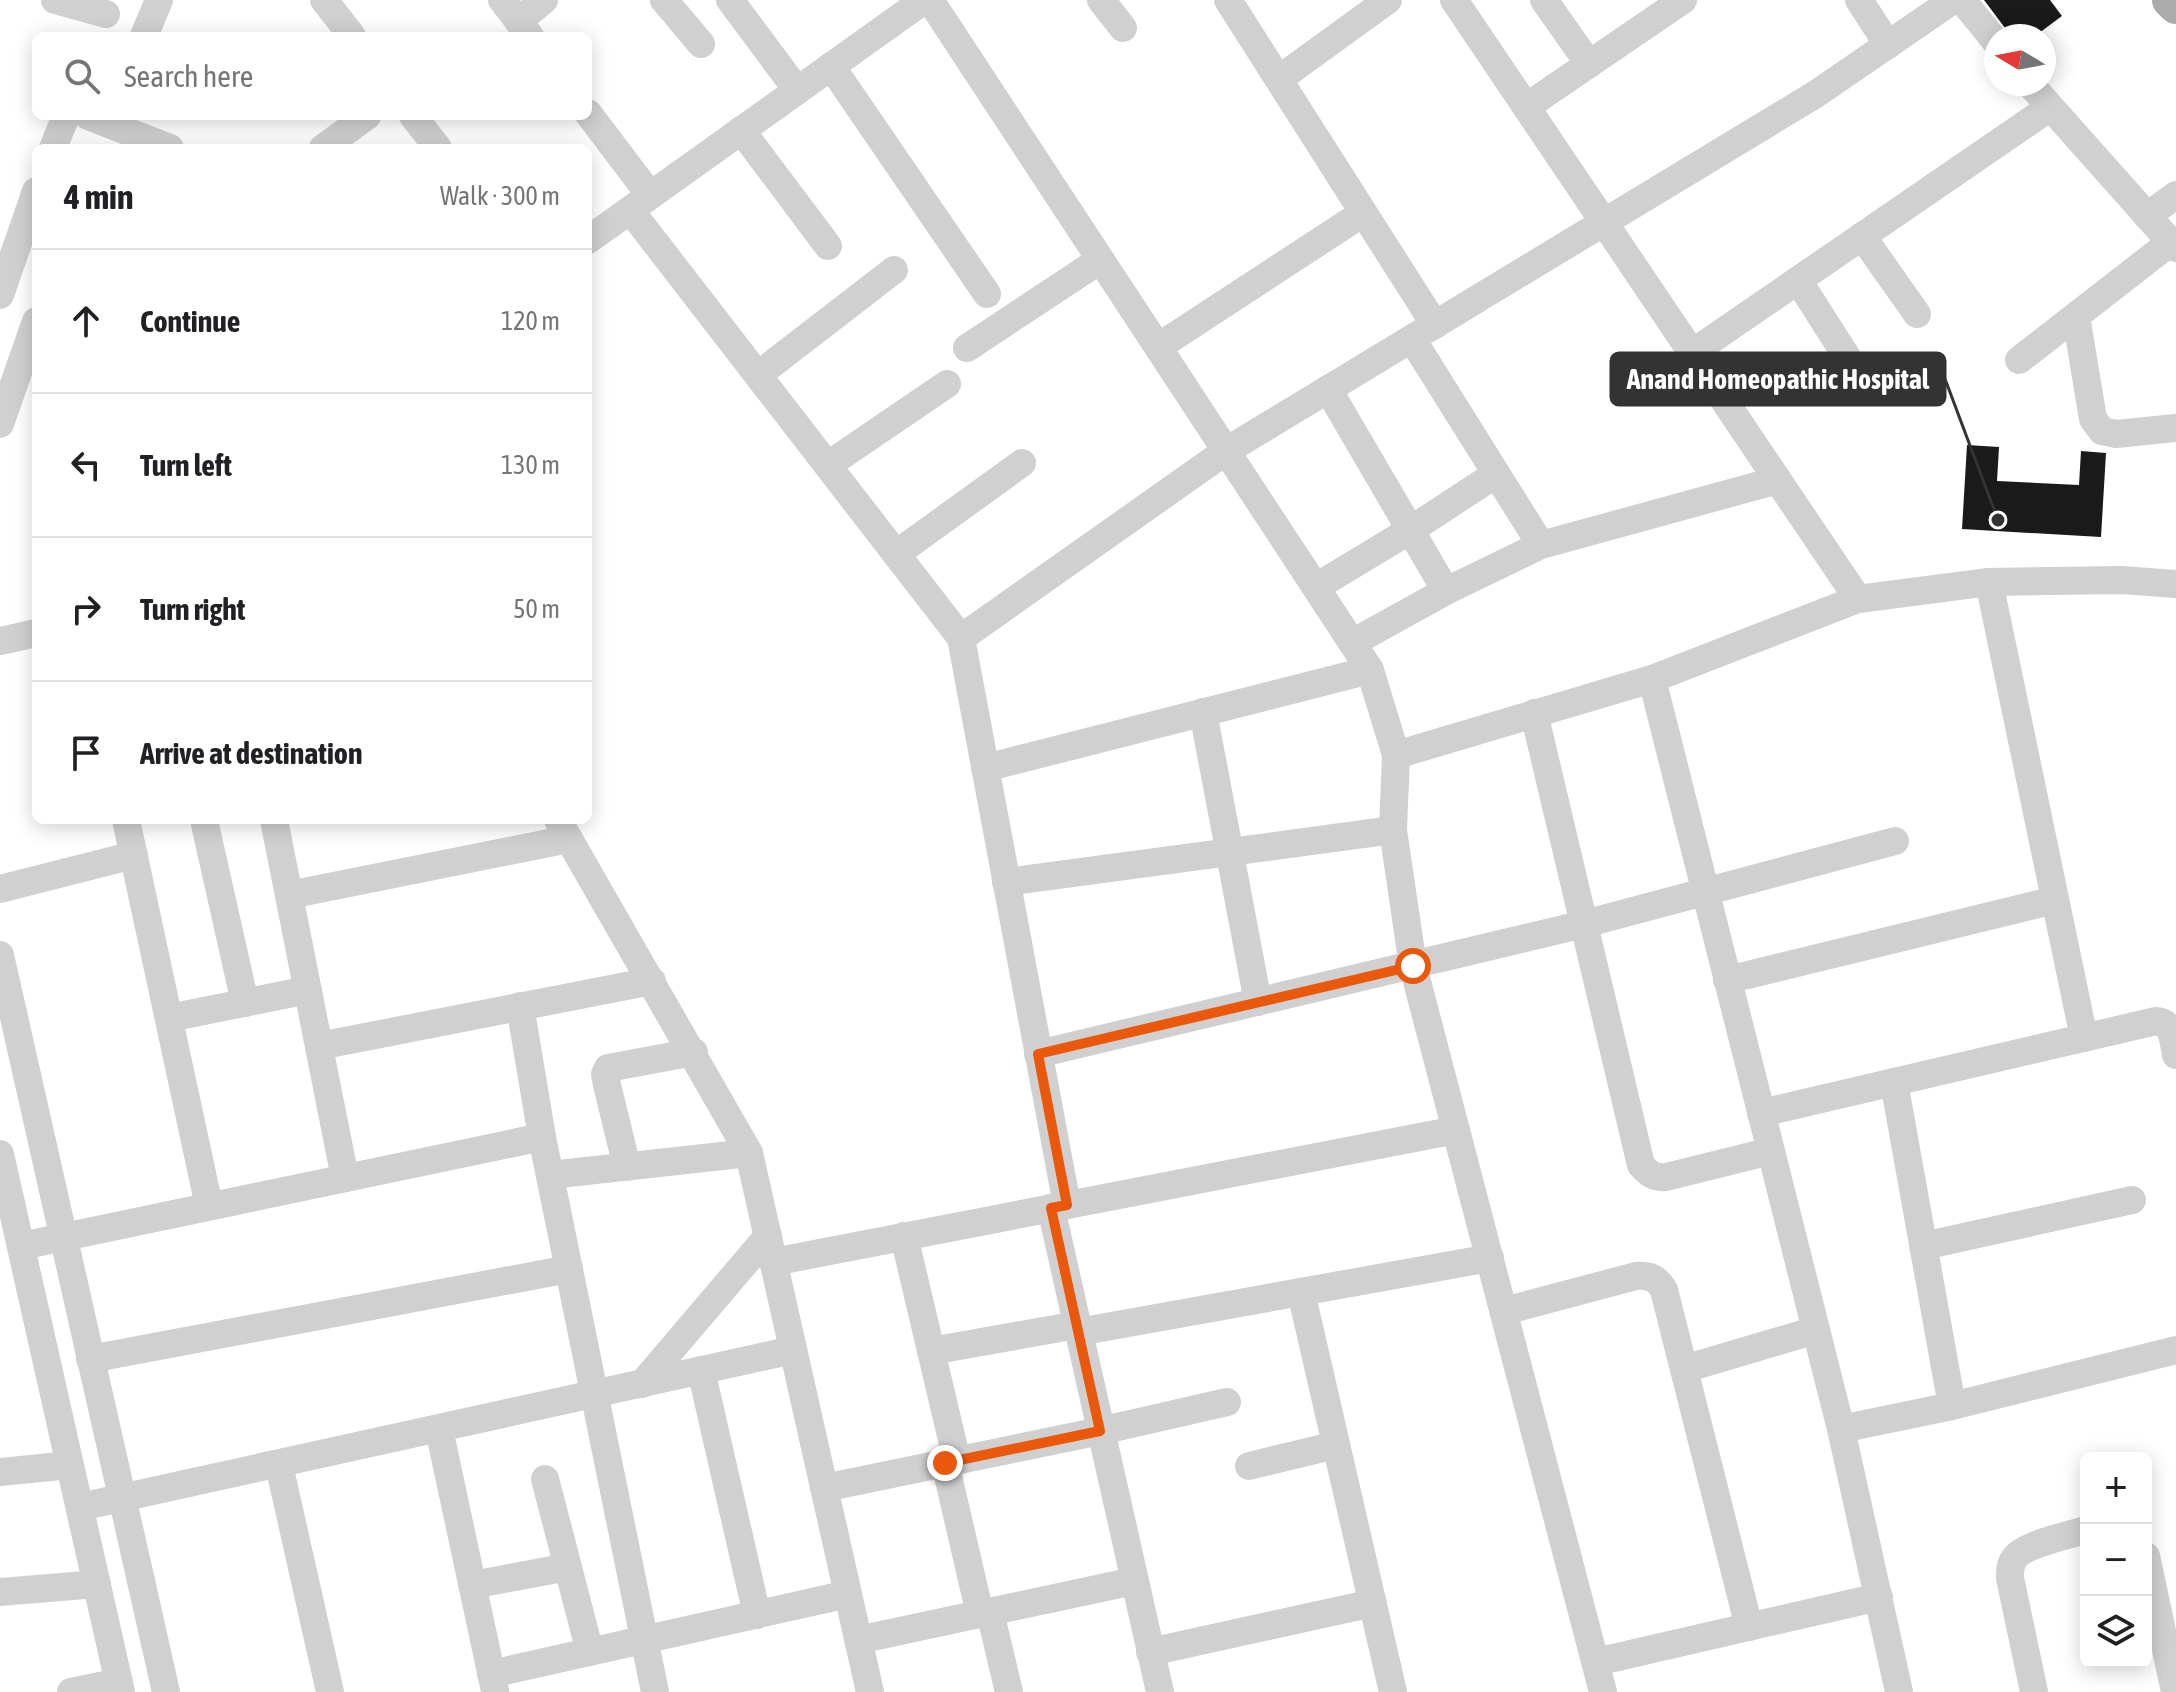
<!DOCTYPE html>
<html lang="en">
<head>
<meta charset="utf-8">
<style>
	:root { --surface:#fff; --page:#f2f2f2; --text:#202124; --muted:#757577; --line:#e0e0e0 }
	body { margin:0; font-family:"Asap Condensed",sans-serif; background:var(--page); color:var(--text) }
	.controls { position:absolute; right:24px; bottom:24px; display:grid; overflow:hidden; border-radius:12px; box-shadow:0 4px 20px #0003 }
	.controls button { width:72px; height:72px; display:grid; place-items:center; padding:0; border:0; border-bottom:2px solid var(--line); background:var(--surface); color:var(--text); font:40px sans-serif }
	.compass { position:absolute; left:1984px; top:24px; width:72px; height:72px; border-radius:50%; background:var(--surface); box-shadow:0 4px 20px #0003; rotate:280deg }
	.stop { position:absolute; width:24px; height:24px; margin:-18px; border:6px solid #ea580c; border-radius:50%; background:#fff }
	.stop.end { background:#ea580c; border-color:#fff; box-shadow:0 2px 8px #0008 }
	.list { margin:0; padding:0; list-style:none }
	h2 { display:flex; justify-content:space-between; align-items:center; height:104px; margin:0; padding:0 32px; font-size:34px }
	h2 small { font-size:26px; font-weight:400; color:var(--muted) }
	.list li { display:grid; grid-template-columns:52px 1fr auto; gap:24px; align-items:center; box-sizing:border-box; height:144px; padding:0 32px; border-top:2px solid var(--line) }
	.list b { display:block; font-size:30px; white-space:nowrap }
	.list em { font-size:26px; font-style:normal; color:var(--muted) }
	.icon { flex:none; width:44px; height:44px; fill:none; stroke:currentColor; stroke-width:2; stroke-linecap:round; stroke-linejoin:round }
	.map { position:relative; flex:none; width:2176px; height:1692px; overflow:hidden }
	.search { position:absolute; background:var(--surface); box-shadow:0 4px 20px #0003; left:32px; top:32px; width:560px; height:88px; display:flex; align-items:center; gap:20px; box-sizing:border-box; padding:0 28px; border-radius:12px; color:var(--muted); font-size:30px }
	.panel { position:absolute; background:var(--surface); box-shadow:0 4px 20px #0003; left:32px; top:144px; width:560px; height:680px; border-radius:12px }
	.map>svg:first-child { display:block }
	.building { fill:#1a1a1a }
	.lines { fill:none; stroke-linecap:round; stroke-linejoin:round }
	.minor { stroke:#d0d0d0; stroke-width:28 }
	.major { stroke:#ababab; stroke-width:36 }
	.route { stroke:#ea580c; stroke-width:10 }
	.leader { fill:none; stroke:#333; stroke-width:3 }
	.callout-dot { fill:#333; stroke:#fff; stroke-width:3 }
	.callout { fill:#333; stroke:#333; stroke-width:3 }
	.callout-label { font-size:28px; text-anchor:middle; font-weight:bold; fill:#fff }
</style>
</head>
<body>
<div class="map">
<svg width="2176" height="1692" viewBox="0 0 2176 1692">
	<rect width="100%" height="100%" fill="#fff"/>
	<g class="building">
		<polygon points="1984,0 2050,0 2062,16 2035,36 2011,36"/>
		<polygon points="1967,445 1999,447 1997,481 2079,485 2081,451 2106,453 2101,537 1962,529"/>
	</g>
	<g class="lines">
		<g class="minor">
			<polyline points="55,0 106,14"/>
			<polyline points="324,0 352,36"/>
			<polyline points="502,0 530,36"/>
			<polyline points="664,0 701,44"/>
			<polyline points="730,0 797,90"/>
			<polyline points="930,0 1370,670 1396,755 1393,830 1413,966 1603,1692"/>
			<polyline points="1101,0 1123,28"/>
			<polyline points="1228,0 1435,325"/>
			<polyline points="1454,0 1858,599"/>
			<polyline points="1544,0 1589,64"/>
			<polyline points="1859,0 1888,45"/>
			<polyline points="1962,0 1996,42"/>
			<polyline points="518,21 544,0"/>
			<polyline points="144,36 159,0"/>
			<polyline points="831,66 987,294"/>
			<polyline points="1279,79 1388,0"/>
			<polyline points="2030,84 2176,248"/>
			<polyline points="1526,107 1683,0"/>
			<polyline points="588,113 650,195"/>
			<polyline points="88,116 170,148"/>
			<polyline points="413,116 438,148"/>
			<polyline points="741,130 828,246"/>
			<polyline points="53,148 66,116"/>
			<polyline points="323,148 367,116"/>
			<polyline points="630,210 961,638 1067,1205"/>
			<polyline points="2147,216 2176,195"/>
			<polyline points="1862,236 1917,314"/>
			<polyline points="588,240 924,0"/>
			<polyline points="1798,280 1866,387"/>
			<polyline points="0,295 36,191"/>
			<polyline points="2076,316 2093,419 2102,431 2116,434 2176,428"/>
			<polyline points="1412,339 1541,545"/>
			<polyline points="1158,347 1363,213"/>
			<polyline points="967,348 1100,260"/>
			<polyline points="1692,353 2049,108"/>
			<polyline points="2019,360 2171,242"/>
			<polyline points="758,375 894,270"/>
			<polyline points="1328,389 1446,591"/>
			<polyline points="0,424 36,321"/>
			<polyline points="828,465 947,384"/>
			<polyline points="896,554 1022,463"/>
			<polyline points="1989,582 2084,1038"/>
			<polyline points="1316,587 1412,529 1496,474"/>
			<polyline points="961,638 1226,451 1816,94 1953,0"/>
			<polyline points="0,641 36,633"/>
			<polyline points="1352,643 1446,591 1541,545 1778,480"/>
			<polyline points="1652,679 1841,1429 1899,1692"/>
			<polyline points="1203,712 1258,1002"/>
			<path d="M1534,713L1641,1165C1649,1174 1654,1178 1666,1177L1771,1151"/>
			<polyline points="1396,755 1652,679 1858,599 1989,582 2121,580 2176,584"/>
			<polyline points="985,768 1370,670"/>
			<polyline points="126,820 209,1206"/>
			<polyline points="204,820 245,1003"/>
			<polyline points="274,820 345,1178"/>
			<polyline points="558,820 749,1153 870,1692"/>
			<polyline points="1006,882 1393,830"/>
			<polyline points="0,889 134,855"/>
			<polyline points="289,895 569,839"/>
			<polyline points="0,955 166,1692"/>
			<polyline points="1727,980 2055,900"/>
			<polyline points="520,1006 542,1137 655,1692"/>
			<polyline points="169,1018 308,990"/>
			<polyline points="319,1046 652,981"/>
			<polyline points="1038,1054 1584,924 1895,841"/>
			<polyline points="1894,1082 1952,1406"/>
			<path d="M1761,1113L2156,1021C2173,1022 2173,1040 2176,1055"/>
			<polyline points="0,1154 121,1692"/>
			<polyline points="627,1167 607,1085 605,1074 608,1068 694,1052"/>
			<polyline points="550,1175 749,1153"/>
			<polyline points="1051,1208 1160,1692"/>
			<polyline points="904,1236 957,1461"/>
			<polyline points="21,1246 542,1137"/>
			<polyline points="1923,1246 2132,1200"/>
			<polyline points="773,1262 1456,1130"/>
			<polyline points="1301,1292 1393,1692"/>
			<path d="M1504,1311L1636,1276C1650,1275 1657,1278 1664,1290L1749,1627"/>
			<polyline points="1078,1332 1490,1258"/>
			<polyline points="931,1351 1077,1325"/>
			<polyline points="90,1359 569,1269"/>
			<polyline points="1684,1369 1816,1330"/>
			<polyline points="701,1370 757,1615"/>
			<polyline points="642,1384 768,1236"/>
			<polyline points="439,1429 495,1691"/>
			<polyline points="1841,1429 1952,1406 2176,1350"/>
			<polyline points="945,1463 980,1614"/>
			<polyline points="279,1465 330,1692"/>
			<polyline points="1249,1466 1336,1445"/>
			<polyline points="0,1472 70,1465"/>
			<polyline points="545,1479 590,1652"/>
			<polyline points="824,1488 1100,1431 1227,1402"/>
			<polyline points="80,1507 793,1350"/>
			<polyline points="2146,1556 2175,1692"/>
			<polyline points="472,1585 568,1567"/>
			<polyline points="0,1592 97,1584"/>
			<polyline points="990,1612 1009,1692"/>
			<polyline points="858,1640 1134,1581"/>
			<polyline points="1150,1652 1373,1603"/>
			<polyline points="1596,1662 1879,1597"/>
			<polyline points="491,1674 848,1594"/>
			<polyline points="71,1692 119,1682"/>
			<path d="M2034,1692L2010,1578C2010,1571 2010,1565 2014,1559C2022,1545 2069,1535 2086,1530"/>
		</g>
		<polyline class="major" points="2170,0 2176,6"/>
	</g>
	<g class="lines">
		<polyline class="route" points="945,1463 1100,1431 1051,1208 1067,1205 1038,1054 1413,966"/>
	</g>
	<path class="leader" d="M1998 520L1945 379"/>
	<circle class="callout-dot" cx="1998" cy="520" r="8"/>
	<rect class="callout" x="1611" y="353" width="334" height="52" rx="8"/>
	<g class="callout-label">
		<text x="1778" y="389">Anand Homeopathic Hospital</text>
	</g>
</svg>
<div class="controls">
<button>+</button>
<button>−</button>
<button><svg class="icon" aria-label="layers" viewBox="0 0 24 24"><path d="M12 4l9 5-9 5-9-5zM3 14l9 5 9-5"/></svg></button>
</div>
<svg class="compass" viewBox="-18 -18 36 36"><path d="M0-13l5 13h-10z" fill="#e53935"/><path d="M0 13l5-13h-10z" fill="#757577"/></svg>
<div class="stop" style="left:1413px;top:966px"></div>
<div class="stop end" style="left:945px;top:1463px"></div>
<div class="search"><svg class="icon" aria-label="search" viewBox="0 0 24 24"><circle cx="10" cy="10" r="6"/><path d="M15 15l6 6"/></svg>Search here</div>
<section class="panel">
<h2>4 min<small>Walk · 300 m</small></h2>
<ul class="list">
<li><svg class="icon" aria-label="ahead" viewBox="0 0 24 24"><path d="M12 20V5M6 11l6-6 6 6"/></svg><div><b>Continue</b></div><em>120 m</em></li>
<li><svg class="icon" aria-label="left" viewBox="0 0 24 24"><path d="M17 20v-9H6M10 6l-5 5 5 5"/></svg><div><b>Turn left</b></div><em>130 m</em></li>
<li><svg class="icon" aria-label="right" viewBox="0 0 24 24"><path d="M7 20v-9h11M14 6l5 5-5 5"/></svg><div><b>Turn right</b></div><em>50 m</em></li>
<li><svg class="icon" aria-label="arrive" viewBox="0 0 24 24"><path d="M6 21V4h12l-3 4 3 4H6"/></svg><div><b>Arrive at destination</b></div></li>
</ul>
</section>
</div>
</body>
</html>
